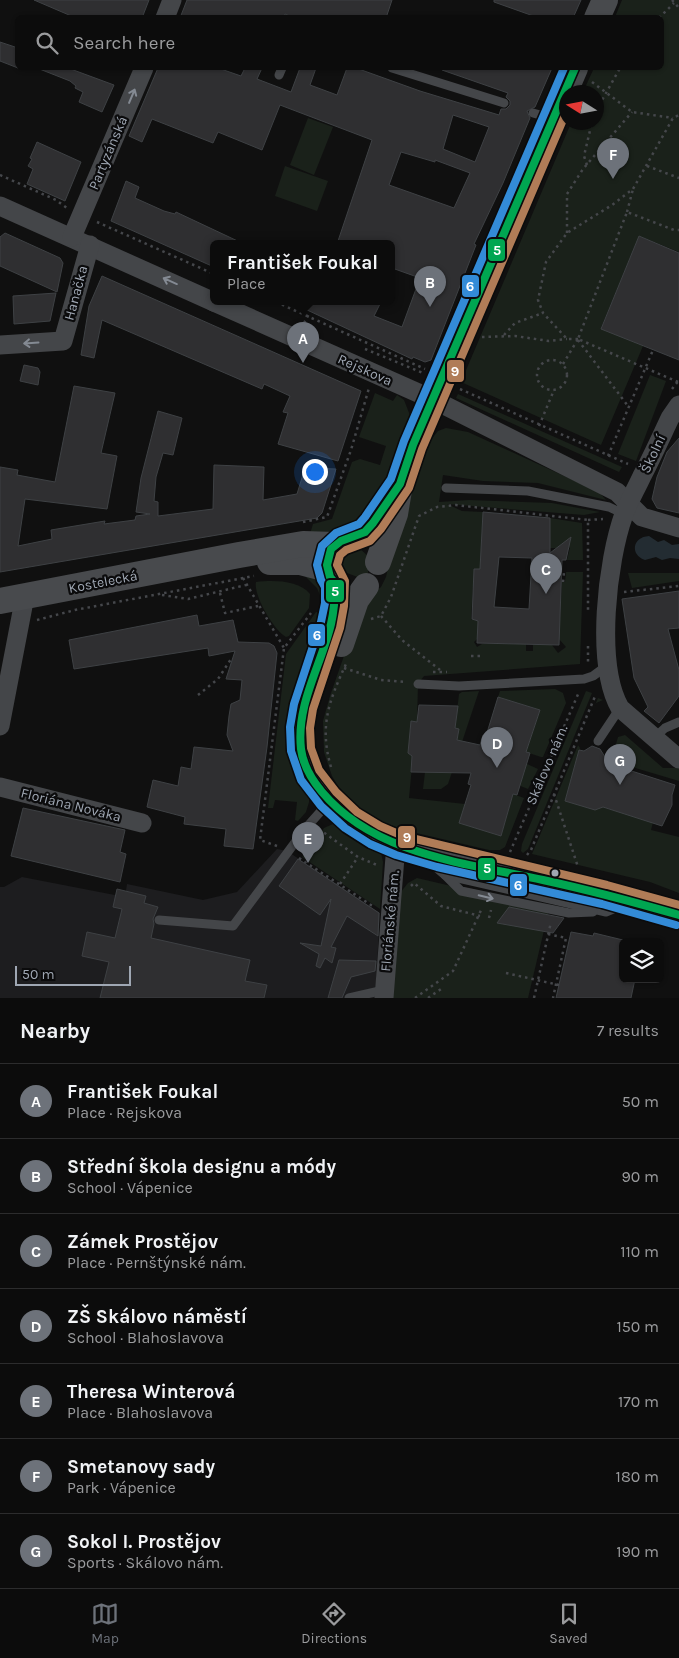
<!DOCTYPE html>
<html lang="en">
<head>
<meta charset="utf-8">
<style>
	:root { --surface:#0c0c0c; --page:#1a1a1a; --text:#f1f3f6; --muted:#9a9b9d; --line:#2c2c2d; --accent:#6d727a }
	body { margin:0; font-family:Karla,sans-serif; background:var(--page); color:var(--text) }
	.controls { position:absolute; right:15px; bottom:15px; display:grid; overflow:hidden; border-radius:8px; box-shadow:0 1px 4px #0004 }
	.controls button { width:45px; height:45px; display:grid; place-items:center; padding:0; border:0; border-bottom:1px solid var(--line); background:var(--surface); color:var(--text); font:25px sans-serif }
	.compass { position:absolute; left:559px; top:85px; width:45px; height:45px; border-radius:50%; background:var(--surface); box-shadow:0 1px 4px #0004; rotate:281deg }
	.scale { position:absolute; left:15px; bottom:12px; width:116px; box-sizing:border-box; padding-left:5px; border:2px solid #9fa7b3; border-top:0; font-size:14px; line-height:18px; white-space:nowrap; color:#9fa7b3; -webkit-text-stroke:4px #0b0b0c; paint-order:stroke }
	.you { position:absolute; left:314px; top:471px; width:18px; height:18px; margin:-12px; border:4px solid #fff; border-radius:50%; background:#1a73e8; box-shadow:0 0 0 8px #1a73e833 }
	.badge { display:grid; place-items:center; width:32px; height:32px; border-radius:50%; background:var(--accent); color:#fff; font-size:16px; font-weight:700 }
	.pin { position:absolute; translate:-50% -41px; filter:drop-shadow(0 1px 2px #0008) }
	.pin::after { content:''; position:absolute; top:26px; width:18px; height:15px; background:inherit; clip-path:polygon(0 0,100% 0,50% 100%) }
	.popup { position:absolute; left:210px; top:240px; width:185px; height:65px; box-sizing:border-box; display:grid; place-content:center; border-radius:8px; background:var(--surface); filter:drop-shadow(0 1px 4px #0005); font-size:16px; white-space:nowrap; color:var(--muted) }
	.popup b { font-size:19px; color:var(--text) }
	.popup::after { content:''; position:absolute; left:50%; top:100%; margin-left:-10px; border:10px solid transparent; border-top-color:var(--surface) }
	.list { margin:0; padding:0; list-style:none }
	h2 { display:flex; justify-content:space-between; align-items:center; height:65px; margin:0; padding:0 20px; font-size:21px }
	h2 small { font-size:16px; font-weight:400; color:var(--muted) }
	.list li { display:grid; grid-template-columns:32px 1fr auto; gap:15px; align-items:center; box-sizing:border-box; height:75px; padding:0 20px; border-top:1px solid var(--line) }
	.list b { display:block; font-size:19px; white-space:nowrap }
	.list p { margin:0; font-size:16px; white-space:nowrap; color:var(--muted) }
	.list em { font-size:16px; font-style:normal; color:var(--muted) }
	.icon { flex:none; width:28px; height:28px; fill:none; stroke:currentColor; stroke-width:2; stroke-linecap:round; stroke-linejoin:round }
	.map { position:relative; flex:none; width:679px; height:998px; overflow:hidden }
	.search { position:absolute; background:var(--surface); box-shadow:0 1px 4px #0004; left:15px; right:15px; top:15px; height:55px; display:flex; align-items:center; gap:12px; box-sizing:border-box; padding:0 18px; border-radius:8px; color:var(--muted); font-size:19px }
	.sheet { height:590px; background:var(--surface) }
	nav { display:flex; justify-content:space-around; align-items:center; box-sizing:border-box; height:70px; border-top:1px solid var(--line); background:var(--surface); font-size:14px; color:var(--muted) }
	nav a { display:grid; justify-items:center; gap:2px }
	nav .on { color:var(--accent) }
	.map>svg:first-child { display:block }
	.built { fill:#1d1d1f }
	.green { fill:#1a211a }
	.water { fill:#232c32 }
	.building { fill:#2f2f31; stroke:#3e4144; fill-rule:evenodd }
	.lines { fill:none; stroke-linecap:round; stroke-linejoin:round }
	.path { stroke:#45474b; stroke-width:2.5; stroke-dasharray:2.5 4; stroke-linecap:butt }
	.lane { stroke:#444649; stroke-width:9 }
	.street { stroke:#444649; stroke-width:19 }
	.secondary { stroke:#484a4d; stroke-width:26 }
	.bus-1-casing { stroke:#0b0b0c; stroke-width:11 }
	.bus-2-casing { stroke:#0b0b0c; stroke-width:11 }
	.bus-3-casing { stroke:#0b0b0c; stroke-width:11 }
	.bus-1 { stroke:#00a651; stroke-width:8 }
	.bus-2 { stroke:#338bd7; stroke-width:8 }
	.bus-3 { stroke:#b07c57; stroke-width:8 }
	.oneway { stroke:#848a93 }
	.bus-dot { fill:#9fa7b3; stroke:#0b0b0c; stroke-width:2 }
	.labels { text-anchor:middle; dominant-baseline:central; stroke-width:4.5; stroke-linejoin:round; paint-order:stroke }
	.street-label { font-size:14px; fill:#9fa7b3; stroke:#0b0b0c }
	.line-badge { stroke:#0b0b0c; stroke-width:2 }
	.badge-label { font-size:14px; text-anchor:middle; font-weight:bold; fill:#fff }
</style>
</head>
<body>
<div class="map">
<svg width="679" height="998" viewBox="0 0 679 998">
	<rect width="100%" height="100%" fill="#101010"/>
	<polygon class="built" points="277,849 287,851 380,913 375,998 0,998 0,887 4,887 22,877 125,897 127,884 203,900 237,892"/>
	<g class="green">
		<polygon points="622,0 679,0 679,252 639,236 601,328 643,346 601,445 461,382 571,123 596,122 596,92 583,92 594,68 662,68 662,18 615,17"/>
		<polygon points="308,118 333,127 314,175 290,165"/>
		<polygon points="285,166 328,181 317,211 275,196"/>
		<polygon points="650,375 666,381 636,461 618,454"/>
		<polygon points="375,393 393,401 397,395 404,400 411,418 372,515 335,533 309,537 313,524 332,519 352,462 360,459 380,465 386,446 359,437"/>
		<polygon points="458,394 622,467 619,472 456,398"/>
		<polygon points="446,428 468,432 599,492 606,500 538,483 483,481 443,475 439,502 469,500 552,503 600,512 584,515 447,504 462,511 483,512 480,569 474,569 471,619 478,621 477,639 474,642 477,647 482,644 526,644 526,651 533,651 533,645 552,645 558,653 566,647 559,639 562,582 565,582 566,572 583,572 580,664 424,676 418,684 417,722 411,721 408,752 413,756 409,798 465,804 460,823 501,836 513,794 524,798 505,847 500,850 489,850 408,831 374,819 354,804 338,786 332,776 324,752 323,721 330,696 354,627 372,595 381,587 386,577 398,522 430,441 438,431"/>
		<polygon points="550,518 582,523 583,560 567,560 570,548 564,542 557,548 550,548"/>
		<polygon points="359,548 369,557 368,573 363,579 347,573 339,574 337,558 345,549"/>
		<polygon points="628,573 679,573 679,581 632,588"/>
		<polygon points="305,576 320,579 324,587 323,603 317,588"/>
		<path d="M256,582C273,580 299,580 310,594L309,608L289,636L286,637C274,631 253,595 256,582Z"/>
		<polygon points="316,612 328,615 313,664 309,802 306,812 298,821 295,820 297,802 275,800 273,808 268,808 286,654"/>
		<polygon points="555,689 563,693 566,703 543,757 541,757 526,752 540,710 498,697 500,691"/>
		<polygon points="479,691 448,784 441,789 423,789 425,772 450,773 456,750 459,729 455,728 459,694 462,692"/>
		<polygon points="586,691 592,693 528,849 523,853 521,851 522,844"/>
		<polygon points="598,698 603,700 596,703 578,745 580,748 565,801 595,810 602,807 653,822 651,830 679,837 679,893 650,882 532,854"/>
		<polygon points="625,735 663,768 679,768 679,781 622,764 613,755 618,737"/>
		<polygon points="525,763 538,769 528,789 518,785"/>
		<polygon points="333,824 344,827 381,853 383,862 380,909 302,857 324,828"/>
		<polygon points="417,878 549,909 528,998 392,998 400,893 408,883"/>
	</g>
	<path class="water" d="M649,536L658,542L664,540L672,545L679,544V559L670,558L662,560L656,557L645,560C630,555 632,537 649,536Z"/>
	<g class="building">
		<polygon points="34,0 149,0 142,18 76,18"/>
		<polygon points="187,0 392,0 386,18 294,18 285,14 283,18 180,18"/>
		<polygon points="494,0 581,0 573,18 539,18 494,2"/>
		<polygon points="0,42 18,48 18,68 0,61"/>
		<polygon points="37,68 68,68 114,85 102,112 79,102 83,92 75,88 76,86 70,81"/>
		<path d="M158,68H218L241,76L245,68H262L257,79L291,92L300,68H316L310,85L337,95L347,68H356L420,91L499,115L501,109H506L510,105V101L506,97L508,93L442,70L443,68H552L535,107L527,111L530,118L503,183L474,244L476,245L431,360L425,362L413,357L412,359L290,302H381L374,316L402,327L420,278L392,268V244H337L372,140L280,105L262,150L218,132L213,143L152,119L142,142L129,136ZM453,115L489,127L475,162L443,149ZM401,152L435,162V160L470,173L454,208L389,185Z"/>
		<polygon points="37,142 81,162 65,201 27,184 33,169 28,166 32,159 30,158"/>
		<polygon points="126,181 139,187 135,198 164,211 175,214 176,212 244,244 214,244 214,267 111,221"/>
		<polygon points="5,233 60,258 63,263 57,292 0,266 0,237"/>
		<polygon points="639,236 679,253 679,360 601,329"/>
		<polygon points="102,276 361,391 338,461 278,444 288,413 283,412 290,396 264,384 262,389 102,320 94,358 81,355 89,306"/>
		<polygon points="56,293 50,321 14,324 13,296"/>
		<polygon points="24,365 38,368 40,372 38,385 20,381"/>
		<polygon points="74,386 115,393 101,453 117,456 107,509 25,499 18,546 52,539 51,530 105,521 104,524 135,520 136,516 150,514 136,512 141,478 158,411 182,418 173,455 163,453 156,477 154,501 158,502 158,516 213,509 214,465 264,467 263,500 297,494 305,468 336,469 322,513 317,518 0,572 0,467 18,470 17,475 55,482"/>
		<polygon points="679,438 679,513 657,508 652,499 657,477 667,452"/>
		<path d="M483,512L550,518V553L571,537L566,560H562L559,645L477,643L478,621L472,619L474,569H480ZM499,557L532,558L529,609L494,607Z"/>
		<polygon points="679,591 679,628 668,629 679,670 679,696 659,723 644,711 648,707 634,678 622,599"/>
		<polygon points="197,615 199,626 233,620 238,642 269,643 274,646 277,653 267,747 253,849 224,846 226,829 184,824 185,817 147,807 153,780 178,786 181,767 191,769 194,747 233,751 227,735 229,716 231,704 240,700 242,680 226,679 235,651 209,656 208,648 74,669 69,640"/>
		<polygon points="498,697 540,710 526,752 530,753 517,795 513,794 501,836 459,823 471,785 468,784 471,773 411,772 412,756 408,753 411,721 417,722 419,705 458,706 455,728 459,729 457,740 480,745 483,735 486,736"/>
		<polygon points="592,746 600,749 605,757 612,760 616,766 675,785 672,795 672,805 662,826 603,807 595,810 565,801 579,750 584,751"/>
		<polygon points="23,808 125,830 120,852 126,854 120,882 11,856"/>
		<polygon points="298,859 379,913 378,936 347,916 331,947 336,948 332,963 325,958 320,968 316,966 319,954 300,943 321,946 331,899 320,915 279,886"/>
		<polygon points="117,889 146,896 144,903 158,907 153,919 154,924 151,938 250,960 245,981 267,985 264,998 100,998 109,962 82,956 87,932 115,938 122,909 113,907"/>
		<polygon points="509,907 564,918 553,933 497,923"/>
		<polygon points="571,932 593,936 594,933 623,940 623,979 635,979 631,998 556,998"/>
		<polygon points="339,960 376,961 375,971 351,977 342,998 328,998"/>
	</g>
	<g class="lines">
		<g class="path">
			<polyline points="672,0 679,8"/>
			<polyline points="659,18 674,3"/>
			<polyline points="592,82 632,112 673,118"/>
			<polyline points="596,111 620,68"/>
			<polyline points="587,165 584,156 592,122"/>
			<polyline points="647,166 679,178"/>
			<polyline points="0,175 56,200 67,208"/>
			<polyline points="627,212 633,189"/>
			<polyline points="97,222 214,274"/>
			<polyline points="567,233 567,194 583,169 632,112"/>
			<polyline points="276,302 425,369"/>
			<polyline points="304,323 310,312"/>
			<polyline points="504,335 515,323 543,313"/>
			<polyline points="482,337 515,336 549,341 567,339"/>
			<polyline points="578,339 567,339 543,313 538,300 546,262 567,233 612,205 633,189 673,118 679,115"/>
			<polyline points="578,340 628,406"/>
			<polyline points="365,349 423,373"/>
			<circle cx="552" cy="375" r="15"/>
			<polyline points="563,364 578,339"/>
			<polyline points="678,382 578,339 627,212 674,230 679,230"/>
			<polyline points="460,389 628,464"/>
			<polyline points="672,389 679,380"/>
			<polyline points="539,426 554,390"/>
			<polyline points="608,456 653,350"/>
			<polyline points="588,520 603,519"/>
			<polyline points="303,522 327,517 351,450 369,388"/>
			<polyline points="243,578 284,648"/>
			<polyline points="563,582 564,572"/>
			<polyline points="624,592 679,586"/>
			<polyline points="220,593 225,613 258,606"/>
			<polyline points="162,595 188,599 246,585"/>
			<polyline points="381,616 402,640 440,670"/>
			<polyline points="371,619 381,616 391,597 419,516 437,507 456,505 588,520 588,613"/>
			<polyline points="37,620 75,610 254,576"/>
			<polyline points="588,646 588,665"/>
			<polyline points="471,656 480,656"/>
			<polyline points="344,668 381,680 406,682"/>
			<polyline points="433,672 447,672"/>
			<polyline points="198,695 218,679 231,659"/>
			<path d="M331,767C319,726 329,701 346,664"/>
			<polyline points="554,794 578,867"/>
			<polyline points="318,833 323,832 358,857 377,865"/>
			<polyline points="277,846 260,840 284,648 311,613"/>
			<polyline points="510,852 579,692"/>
			<polyline points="527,855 531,850 596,694"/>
			<polyline points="299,858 374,907"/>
			<polyline points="340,884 358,857"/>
			<polyline points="411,886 414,883 441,906 480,916"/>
			<polyline points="489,918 491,910"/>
			<polyline points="548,934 566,938 553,998"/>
			<polyline points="506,973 559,985"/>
			<polyline points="415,998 453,971 482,908"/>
			<polyline points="428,998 444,987"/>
			<polyline points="534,998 551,922"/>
		</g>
		<g class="lane">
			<polyline points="392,68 504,103"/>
			<polyline points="279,75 282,68"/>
			<polyline points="533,113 551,118"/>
			<polyline points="446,488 528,491 609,507 624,514"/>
			<polyline points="418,684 459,686 584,679 593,676 608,665"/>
			<polyline points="654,738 665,728 679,722"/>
			<polyline points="598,741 620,708"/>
			<polyline points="432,864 445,875 606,912 620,906"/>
			<polyline points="445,875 461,891 569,913 593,912"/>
			<polyline points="159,920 233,926 305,829 329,802"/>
			<polyline points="349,998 384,990"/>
		</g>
		<g class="street">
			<polyline points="165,18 172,0"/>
			<polyline points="0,206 214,302"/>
			<polyline points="72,237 144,68"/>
			<polyline points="214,302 434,400 617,492 642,517 679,528"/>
			<polyline points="0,345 63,341 90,245"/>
			<path d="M679,405L670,418C661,437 652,457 642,476C636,489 629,501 624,514C607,561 595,664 620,708L679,759"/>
			<polyline points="0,726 25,596"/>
			<polyline points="0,787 142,823"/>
			<polyline points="384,998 396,844"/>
		</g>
		<g class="secondary">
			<polyline points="597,18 605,0"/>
			<path d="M353,538C372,528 378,513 390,497"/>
			<polyline points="270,562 300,562 327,569"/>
			<polyline points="378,562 395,514 400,484 413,445 575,68"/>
			<path d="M335,583C340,640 293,691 301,749C305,783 345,820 375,835C407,852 445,858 480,866C546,881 614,895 679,915"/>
			<polyline points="0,601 239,555 303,544 335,545"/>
			<polyline points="341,644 356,600 366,586"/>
		</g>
		<g class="bus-1-casing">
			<path id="bus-1" d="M575,68L413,445L400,484L373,523L365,532L341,541L331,549L327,565L330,577L335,583C335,597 334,611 331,624C321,666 296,704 301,749C303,765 312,780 322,792C376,856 467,863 543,880C589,890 634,902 679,915"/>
		</g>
		<g class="bus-2-casing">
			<polyline id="bus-2" points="564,68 404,441 391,479 365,517 359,524 336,533 322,546 317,565 321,580 325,587 325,603 321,622 294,704 290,727 291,751 301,780 321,806 345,828 370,844 396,855 437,867 602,904 676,925"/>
		</g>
		<g class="bus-3-casing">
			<polyline id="bus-3" points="566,113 422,449 409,488 381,529 370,541 346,550 340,555 337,565 345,581 344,606 340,628 313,709 310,728 311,748 319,770 336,792 357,812 380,826 403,836 607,885 679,905"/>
		</g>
		<use href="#bus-1" class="bus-1"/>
		<use href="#bus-2" class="bus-2"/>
		<use href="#bus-3" class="bus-3"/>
	</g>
	<defs><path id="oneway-shaft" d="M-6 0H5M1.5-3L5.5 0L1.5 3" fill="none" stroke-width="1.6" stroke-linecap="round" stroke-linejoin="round" transform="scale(1.25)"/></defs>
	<g class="oneway">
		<use href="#oneway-shaft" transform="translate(132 96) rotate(-67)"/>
		<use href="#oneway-shaft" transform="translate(170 281) rotate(-156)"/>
		<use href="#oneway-shaft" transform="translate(31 343) rotate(176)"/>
		<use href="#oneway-shaft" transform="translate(486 897) rotate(13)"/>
	</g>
	<circle class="bus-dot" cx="555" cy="873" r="4.5"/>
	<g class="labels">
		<g class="street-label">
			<text transform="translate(108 153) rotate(-67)">Partyzánská</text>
			<text transform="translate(76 293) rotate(-75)">Hanačka</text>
			<text transform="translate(365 370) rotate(24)">Rejskova</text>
			<text transform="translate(653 454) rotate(-65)">Školní</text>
			<text transform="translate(103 582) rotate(-11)">Kostelecká</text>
			<text transform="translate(547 765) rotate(-67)">Skálovo nám.</text>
			<text transform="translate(71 805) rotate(14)">Floriána Nováka</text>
			<text transform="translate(390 921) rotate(-85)">Floriánské nám.</text>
		</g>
	</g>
	<g class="line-badge">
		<rect x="487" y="238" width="19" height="24" rx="5" fill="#00a651"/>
		<rect x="461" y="274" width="19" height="24" rx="5" fill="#338bd7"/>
		<rect x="446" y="359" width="19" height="24" rx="5" fill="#b07c57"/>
		<rect x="325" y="579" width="20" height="24" rx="5" fill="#00a651"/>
		<rect x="307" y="623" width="19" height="24" rx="5" fill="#338bd7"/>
		<rect x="397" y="825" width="19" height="24" rx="5" fill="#b07c57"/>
		<rect x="477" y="857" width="19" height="24" rx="5" fill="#00a651"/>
		<rect x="509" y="873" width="19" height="24" rx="5" fill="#338bd7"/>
	</g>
	<g class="badge-label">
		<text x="497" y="255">5</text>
		<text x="470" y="291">6</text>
		<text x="455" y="376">9</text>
		<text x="335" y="596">5</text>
		<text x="317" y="640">6</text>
		<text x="407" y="842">9</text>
		<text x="487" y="873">5</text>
		<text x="518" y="890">6</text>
	</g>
</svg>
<div class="controls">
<button><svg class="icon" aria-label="layers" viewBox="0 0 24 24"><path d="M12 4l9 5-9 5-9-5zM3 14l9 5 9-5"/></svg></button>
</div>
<svg class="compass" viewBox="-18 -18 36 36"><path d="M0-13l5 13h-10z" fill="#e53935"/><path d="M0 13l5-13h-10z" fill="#9a9b9d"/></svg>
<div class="scale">50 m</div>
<div class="you"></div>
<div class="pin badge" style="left:303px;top:363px">A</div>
<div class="popup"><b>František Foukal</b>Place</div>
<div class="pin badge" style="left:430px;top:307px">B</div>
<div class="pin badge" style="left:546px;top:594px">C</div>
<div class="pin badge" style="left:497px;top:768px">D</div>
<div class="pin badge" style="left:308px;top:863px">E</div>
<div class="pin badge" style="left:613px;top:179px">F</div>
<div class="pin badge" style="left:620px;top:785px">G</div>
<div class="search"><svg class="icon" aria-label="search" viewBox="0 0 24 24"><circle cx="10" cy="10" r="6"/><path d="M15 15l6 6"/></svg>Search here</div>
</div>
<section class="sheet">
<h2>Nearby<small>7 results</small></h2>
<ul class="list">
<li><span class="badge">A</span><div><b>František Foukal</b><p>Place · Rejskova</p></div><em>50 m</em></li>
<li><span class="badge">B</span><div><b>Střední škola designu a módy</b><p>School · Vápenice</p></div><em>90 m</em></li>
<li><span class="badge">C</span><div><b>Zámek Prostějov</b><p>Place · Pernštýnské nám.</p></div><em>110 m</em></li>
<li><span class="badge">D</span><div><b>ZŠ Skálovo náměstí</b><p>School · Blahoslavova</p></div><em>150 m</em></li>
<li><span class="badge">E</span><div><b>Theresa Winterová</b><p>Place · Blahoslavova</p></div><em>170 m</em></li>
<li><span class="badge">F</span><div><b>Smetanovy sady</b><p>Park · Vápenice</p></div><em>180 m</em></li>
<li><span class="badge">G</span><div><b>Sokol I. Prostějov</b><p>Sports · Skálovo nám.</p></div><em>190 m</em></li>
</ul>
</section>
<nav>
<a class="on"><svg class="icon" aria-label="map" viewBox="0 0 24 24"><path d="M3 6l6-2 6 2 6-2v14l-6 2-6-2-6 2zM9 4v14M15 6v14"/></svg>Map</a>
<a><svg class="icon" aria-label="directions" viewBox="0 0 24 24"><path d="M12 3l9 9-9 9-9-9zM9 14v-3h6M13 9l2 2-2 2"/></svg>Directions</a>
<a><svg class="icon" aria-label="saved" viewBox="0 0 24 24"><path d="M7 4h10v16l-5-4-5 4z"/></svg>Saved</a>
</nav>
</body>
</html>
